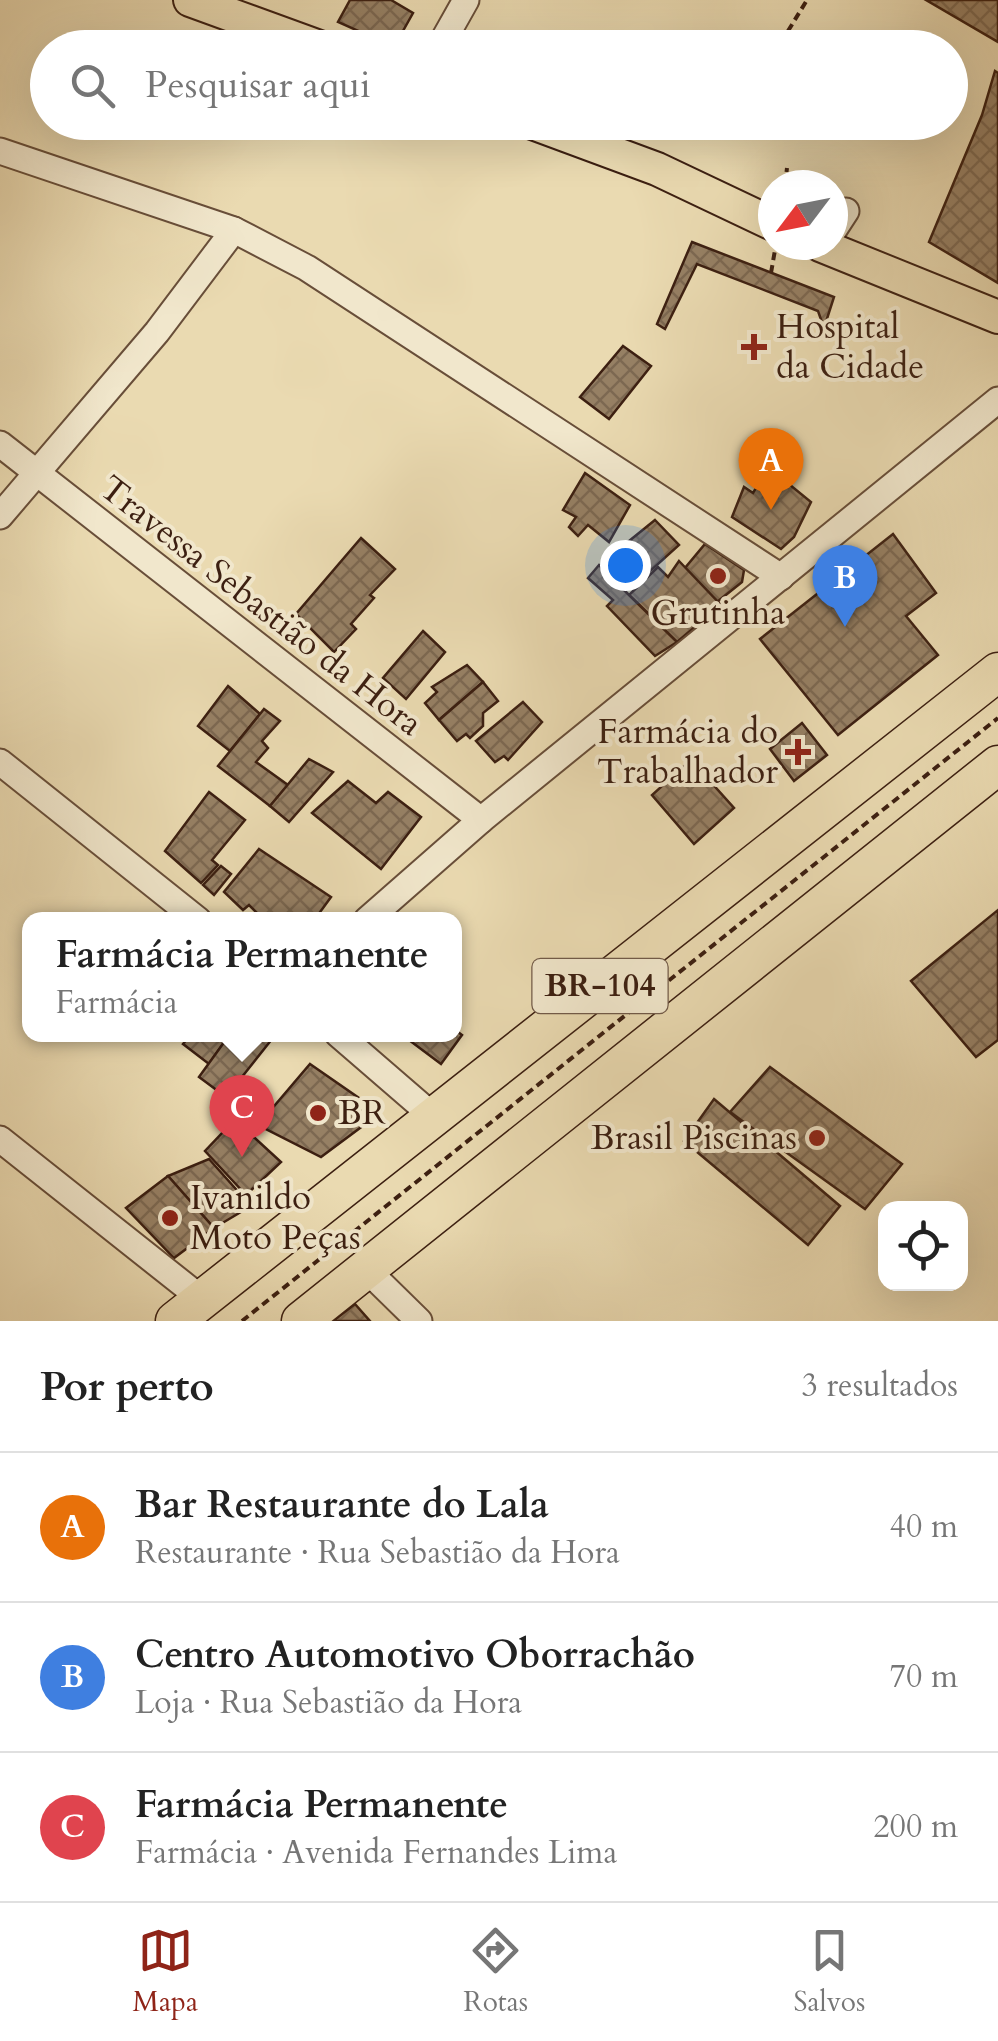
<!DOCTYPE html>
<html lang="pt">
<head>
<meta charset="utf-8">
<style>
	:root { --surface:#fff; --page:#f2f2f2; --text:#222; --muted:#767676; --line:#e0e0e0; --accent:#8f2418 }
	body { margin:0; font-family:Cardo,serif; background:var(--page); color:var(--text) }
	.controls { position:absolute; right:30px; bottom:30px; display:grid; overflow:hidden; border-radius:20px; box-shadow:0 10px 40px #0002 }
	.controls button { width:90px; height:90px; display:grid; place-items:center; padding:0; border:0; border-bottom:2px solid var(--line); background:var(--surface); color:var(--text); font:50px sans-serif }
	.compass { position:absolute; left:758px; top:170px; width:90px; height:90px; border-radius:50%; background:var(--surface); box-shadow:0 10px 40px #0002; rotate:238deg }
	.you { position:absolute; left:625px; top:565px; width:35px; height:35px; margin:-25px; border:8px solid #fff; border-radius:50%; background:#1a73e8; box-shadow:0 0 0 15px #1a73e833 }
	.badge { display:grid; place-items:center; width:65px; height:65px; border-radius:50%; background:var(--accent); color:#fff; font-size:32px; font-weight:700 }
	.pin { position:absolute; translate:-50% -82px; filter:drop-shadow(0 2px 5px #0008) }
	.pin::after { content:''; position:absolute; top:52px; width:35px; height:30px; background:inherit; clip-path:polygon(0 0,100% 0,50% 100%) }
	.popup { position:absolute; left:22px; top:912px; width:440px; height:130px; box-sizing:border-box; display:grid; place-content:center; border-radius:20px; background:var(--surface); filter:drop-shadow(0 2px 8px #0005); font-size:32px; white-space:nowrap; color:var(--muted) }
	.popup b { font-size:38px; color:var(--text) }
	.popup::after { content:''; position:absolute; left:50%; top:100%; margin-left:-20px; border:20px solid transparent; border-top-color:var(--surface) }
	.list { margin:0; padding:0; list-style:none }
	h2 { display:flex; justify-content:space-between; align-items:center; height:130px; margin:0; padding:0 40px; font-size:42px }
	h2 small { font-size:32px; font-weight:400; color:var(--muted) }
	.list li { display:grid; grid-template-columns:65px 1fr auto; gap:30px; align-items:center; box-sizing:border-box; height:150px; padding:0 40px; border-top:2px solid var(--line) }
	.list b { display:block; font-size:38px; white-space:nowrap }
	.list p { margin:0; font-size:32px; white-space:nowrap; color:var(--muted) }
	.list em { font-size:32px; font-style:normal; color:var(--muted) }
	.icon { flex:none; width:55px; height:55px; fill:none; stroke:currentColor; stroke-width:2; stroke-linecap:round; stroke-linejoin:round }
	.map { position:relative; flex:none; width:998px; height:1321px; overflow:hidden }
	.search { position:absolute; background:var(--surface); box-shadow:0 10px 40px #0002; left:30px; right:30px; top:30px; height:110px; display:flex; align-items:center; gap:25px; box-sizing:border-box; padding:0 35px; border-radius:55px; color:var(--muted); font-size:38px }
	.sheet { height:580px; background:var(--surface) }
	nav { display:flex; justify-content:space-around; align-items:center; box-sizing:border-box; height:140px; border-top:2px solid var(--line); background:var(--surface); font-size:28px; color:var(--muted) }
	nav a { display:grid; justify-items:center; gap:5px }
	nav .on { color:var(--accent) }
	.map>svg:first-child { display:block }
	.building { fill:url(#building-cross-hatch); stroke:#3c1f11; stroke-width:2.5 }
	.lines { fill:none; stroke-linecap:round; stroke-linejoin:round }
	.minor-casing { stroke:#684e39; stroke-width:29 }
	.major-casing { stroke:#3c1f11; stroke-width:36 }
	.highway-casing { stroke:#3c1f11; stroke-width:41 }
	.path { stroke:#3c1f11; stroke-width:4; stroke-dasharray:8 5; stroke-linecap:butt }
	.minor { stroke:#f1e7cc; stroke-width:25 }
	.major { stroke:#eadab1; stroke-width:32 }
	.highway { stroke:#eadab1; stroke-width:38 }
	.poi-dot { fill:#8f2418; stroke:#f1e7cc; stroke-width:4 }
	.labels { text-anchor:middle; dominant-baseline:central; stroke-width:8; stroke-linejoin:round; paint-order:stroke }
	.shield { fill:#f1e7cc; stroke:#725b49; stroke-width:2.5 }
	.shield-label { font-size:32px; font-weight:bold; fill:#3c1f11 }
	.poi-label { font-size:35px; fill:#3c1f11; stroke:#f1e7cc; text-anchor:start }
	.street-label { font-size:35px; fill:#3c1f11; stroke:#f1e7cc }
</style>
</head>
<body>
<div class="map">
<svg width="998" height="1321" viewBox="0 0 998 1321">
	<defs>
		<pattern id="building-cross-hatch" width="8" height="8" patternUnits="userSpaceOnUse" patternTransform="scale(2.5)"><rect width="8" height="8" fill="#968064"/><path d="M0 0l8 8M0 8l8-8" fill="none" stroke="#7c6851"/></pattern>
	</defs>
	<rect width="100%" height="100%" fill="#eadab1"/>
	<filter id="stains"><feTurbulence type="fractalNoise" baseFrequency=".002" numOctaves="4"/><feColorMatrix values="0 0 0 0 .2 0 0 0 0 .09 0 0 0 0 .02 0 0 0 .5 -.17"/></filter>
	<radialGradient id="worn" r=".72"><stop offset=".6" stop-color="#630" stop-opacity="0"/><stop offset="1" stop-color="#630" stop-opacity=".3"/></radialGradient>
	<g class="building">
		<polygon points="350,0 391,0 413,13 394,47 338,22"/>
		<polygon points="926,0 998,0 998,42"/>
		<polygon points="995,71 998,73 998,283 929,242 982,115"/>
		<polygon points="692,242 834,297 824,328 818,311 697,264 665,329 657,324"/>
		<polygon points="623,346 651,366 609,419 580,397"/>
		<polygon points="768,467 811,502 794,537 781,549 732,517 744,487 753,493"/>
		<polygon points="585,473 630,505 609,542 588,525 578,536 569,527 576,517 563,510"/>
		<polygon points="655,520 679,545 637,583 613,554"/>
		<polygon points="893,534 936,593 906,616 938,655 838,735 760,639"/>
		<polygon points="361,538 395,569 370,595 374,598 351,624 356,629 334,652 296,614"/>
		<polygon points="705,544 744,570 742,582 717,602 685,568"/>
		<polygon points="679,561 721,605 677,642 629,595 658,567 668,577"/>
		<polygon points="599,565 629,595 677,642 655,656 607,606 613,600 588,578"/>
		<polygon points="423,631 445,652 406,699 383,678"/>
		<polygon points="467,665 483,682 439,720 425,703 437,692 432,687"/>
		<polygon points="483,682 498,701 483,713 483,726 470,738 466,734 457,741 439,720"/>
		<polygon points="228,686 260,714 230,751 198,726"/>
		<polygon points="523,702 542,722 508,760 504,756 495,762 476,741"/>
		<polygon points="264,709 280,721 262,741 268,748 256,762 288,785 270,806 218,766"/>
		<polygon points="802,723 827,755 794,781 770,749"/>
		<polygon points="309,759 333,772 289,822 270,806"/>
		<polygon points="691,760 734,808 694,844 652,795"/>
		<polygon points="348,781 376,803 388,792 421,817 381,869 312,813"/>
		<polygon points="209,792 245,820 212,860 218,865 201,883 165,851"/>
		<polygon points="259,849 331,897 315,919 309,916 305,920 264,920 249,905 243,910 224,892"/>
		<polygon points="221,866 231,874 214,895 203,885"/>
		<polygon points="998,910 998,1040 976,1057 911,981"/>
		<polygon points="454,1029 462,1035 441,1064 401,1034 454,1034"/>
		<polygon points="191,1034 230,1034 209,1064 183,1044"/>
		<polygon points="230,1034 276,1034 226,1097 199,1077"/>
		<polygon points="310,1064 369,1105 368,1122 321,1157 258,1125"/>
		<polygon points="770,1067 902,1164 865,1209 730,1112"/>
		<polygon points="714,1099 840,1206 808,1245 684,1141"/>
		<polygon points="226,1129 239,1138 246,1130 281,1162 246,1195 205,1151"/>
		<polygon points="209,1159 251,1206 214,1228 168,1176"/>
		<polygon points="168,1176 214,1228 174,1258 126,1208"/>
		<polygon points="355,1304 370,1321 333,1321"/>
	</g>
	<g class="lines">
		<g class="minor-casing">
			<g id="minor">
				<polyline points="439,48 466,0"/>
				<polyline points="0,151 234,230 307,268 781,577"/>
				<polyline points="833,231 846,211"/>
				<polyline points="0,444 481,820"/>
				<polyline points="0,516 157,332 234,230"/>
				<polyline points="0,762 198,920"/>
				<polyline points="367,920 481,820 998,400"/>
				<polyline points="338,1034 434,1117"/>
				<polyline points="0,1139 203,1300"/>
				<polyline points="366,1269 419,1321"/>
			</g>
		</g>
		<g class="major-casing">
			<g id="major">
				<polyline points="190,0 322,48"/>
				<polyline points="530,122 657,169 773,224"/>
				<polyline points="820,245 998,317"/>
			</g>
		</g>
		<g class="highway-casing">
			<g id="highway">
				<polyline points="175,1321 998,672"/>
				<polyline points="301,1321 998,765"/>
			</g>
		</g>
		<g class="path">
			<polyline points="788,31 807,0"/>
			<polyline points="785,185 787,168"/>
			<polyline points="771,273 775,250"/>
			<polyline points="242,1321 998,718"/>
		</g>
		<use href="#minor" class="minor"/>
		<use href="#major" class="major"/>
		<use href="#highway" class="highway"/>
	</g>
	<g class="poi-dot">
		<path d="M749 332h10v10h10v10h-10v10h-10v-10h-10v-10h10z"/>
		<circle cx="718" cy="576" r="10"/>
		<path d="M793 737h10v10h10v10h-10v10h-10v-10h-10v-10h10z"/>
		<circle cx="318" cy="1113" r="10"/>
		<circle cx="817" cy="1138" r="10"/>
		<circle cx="170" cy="1218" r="10"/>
	</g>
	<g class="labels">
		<rect class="shield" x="532.5" y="959" width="135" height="54" rx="8"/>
		<g class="shield-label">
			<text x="600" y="986">BR-104</text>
		</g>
		<g class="poi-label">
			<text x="776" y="327">Hospital<tspan x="776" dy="40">da Cidade</tspan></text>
			<text x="718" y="613" text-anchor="middle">Grutinha</text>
			<text x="778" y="732" text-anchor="end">Farmácia do<tspan x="778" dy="40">Trabalhador</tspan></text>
			<text x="338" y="1113">BR</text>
			<text x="797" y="1138" text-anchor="end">Brasil Piscinas</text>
			<text x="190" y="1198">Ivanildo<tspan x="190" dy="40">Moto Peças</tspan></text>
		</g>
		<g class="street-label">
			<text transform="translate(261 606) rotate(38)">Travessa Sebastião da Hora</text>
		</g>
	</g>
	<rect width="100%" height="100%" filter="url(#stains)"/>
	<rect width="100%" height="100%" fill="url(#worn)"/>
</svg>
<div class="controls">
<button><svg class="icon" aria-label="locate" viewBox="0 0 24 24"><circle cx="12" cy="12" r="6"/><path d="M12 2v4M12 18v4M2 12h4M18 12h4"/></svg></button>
</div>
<svg class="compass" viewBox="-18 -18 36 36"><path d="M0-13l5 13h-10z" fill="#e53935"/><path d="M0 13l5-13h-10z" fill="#767676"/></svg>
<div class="you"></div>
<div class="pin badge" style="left:771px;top:510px;background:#e8710a">A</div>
<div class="pin badge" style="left:845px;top:627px;background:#3f7fe0">B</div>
<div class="pin badge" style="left:242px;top:1157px;background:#e0444e">C</div>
<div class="popup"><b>Farmácia Permanente</b>Farmácia</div>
<div class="search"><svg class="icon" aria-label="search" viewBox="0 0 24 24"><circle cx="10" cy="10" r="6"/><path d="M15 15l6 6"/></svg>Pesquisar aqui</div>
</div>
<section class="sheet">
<h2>Por perto<small>3 resultados</small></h2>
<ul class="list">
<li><span class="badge" style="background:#e8710a">A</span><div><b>Bar Restaurante do Lala</b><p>Restaurante · Rua Sebastião da Hora</p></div><em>40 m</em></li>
<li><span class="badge" style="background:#3f7fe0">B</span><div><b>Centro Automotivo Oborrachão</b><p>Loja · Rua Sebastião da Hora</p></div><em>70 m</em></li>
<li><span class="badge" style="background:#e0444e">C</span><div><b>Farmácia Permanente</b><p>Farmácia · Avenida Fernandes Lima</p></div><em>200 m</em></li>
</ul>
</section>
<nav>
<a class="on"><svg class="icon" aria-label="map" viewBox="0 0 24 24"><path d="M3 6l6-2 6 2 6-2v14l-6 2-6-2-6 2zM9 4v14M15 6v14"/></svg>Mapa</a>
<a><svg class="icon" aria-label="directions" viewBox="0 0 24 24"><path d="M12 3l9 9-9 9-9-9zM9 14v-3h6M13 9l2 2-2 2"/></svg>Rotas</a>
<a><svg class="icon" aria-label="saved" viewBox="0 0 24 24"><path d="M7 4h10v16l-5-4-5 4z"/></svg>Salvos</a>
</nav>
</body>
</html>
